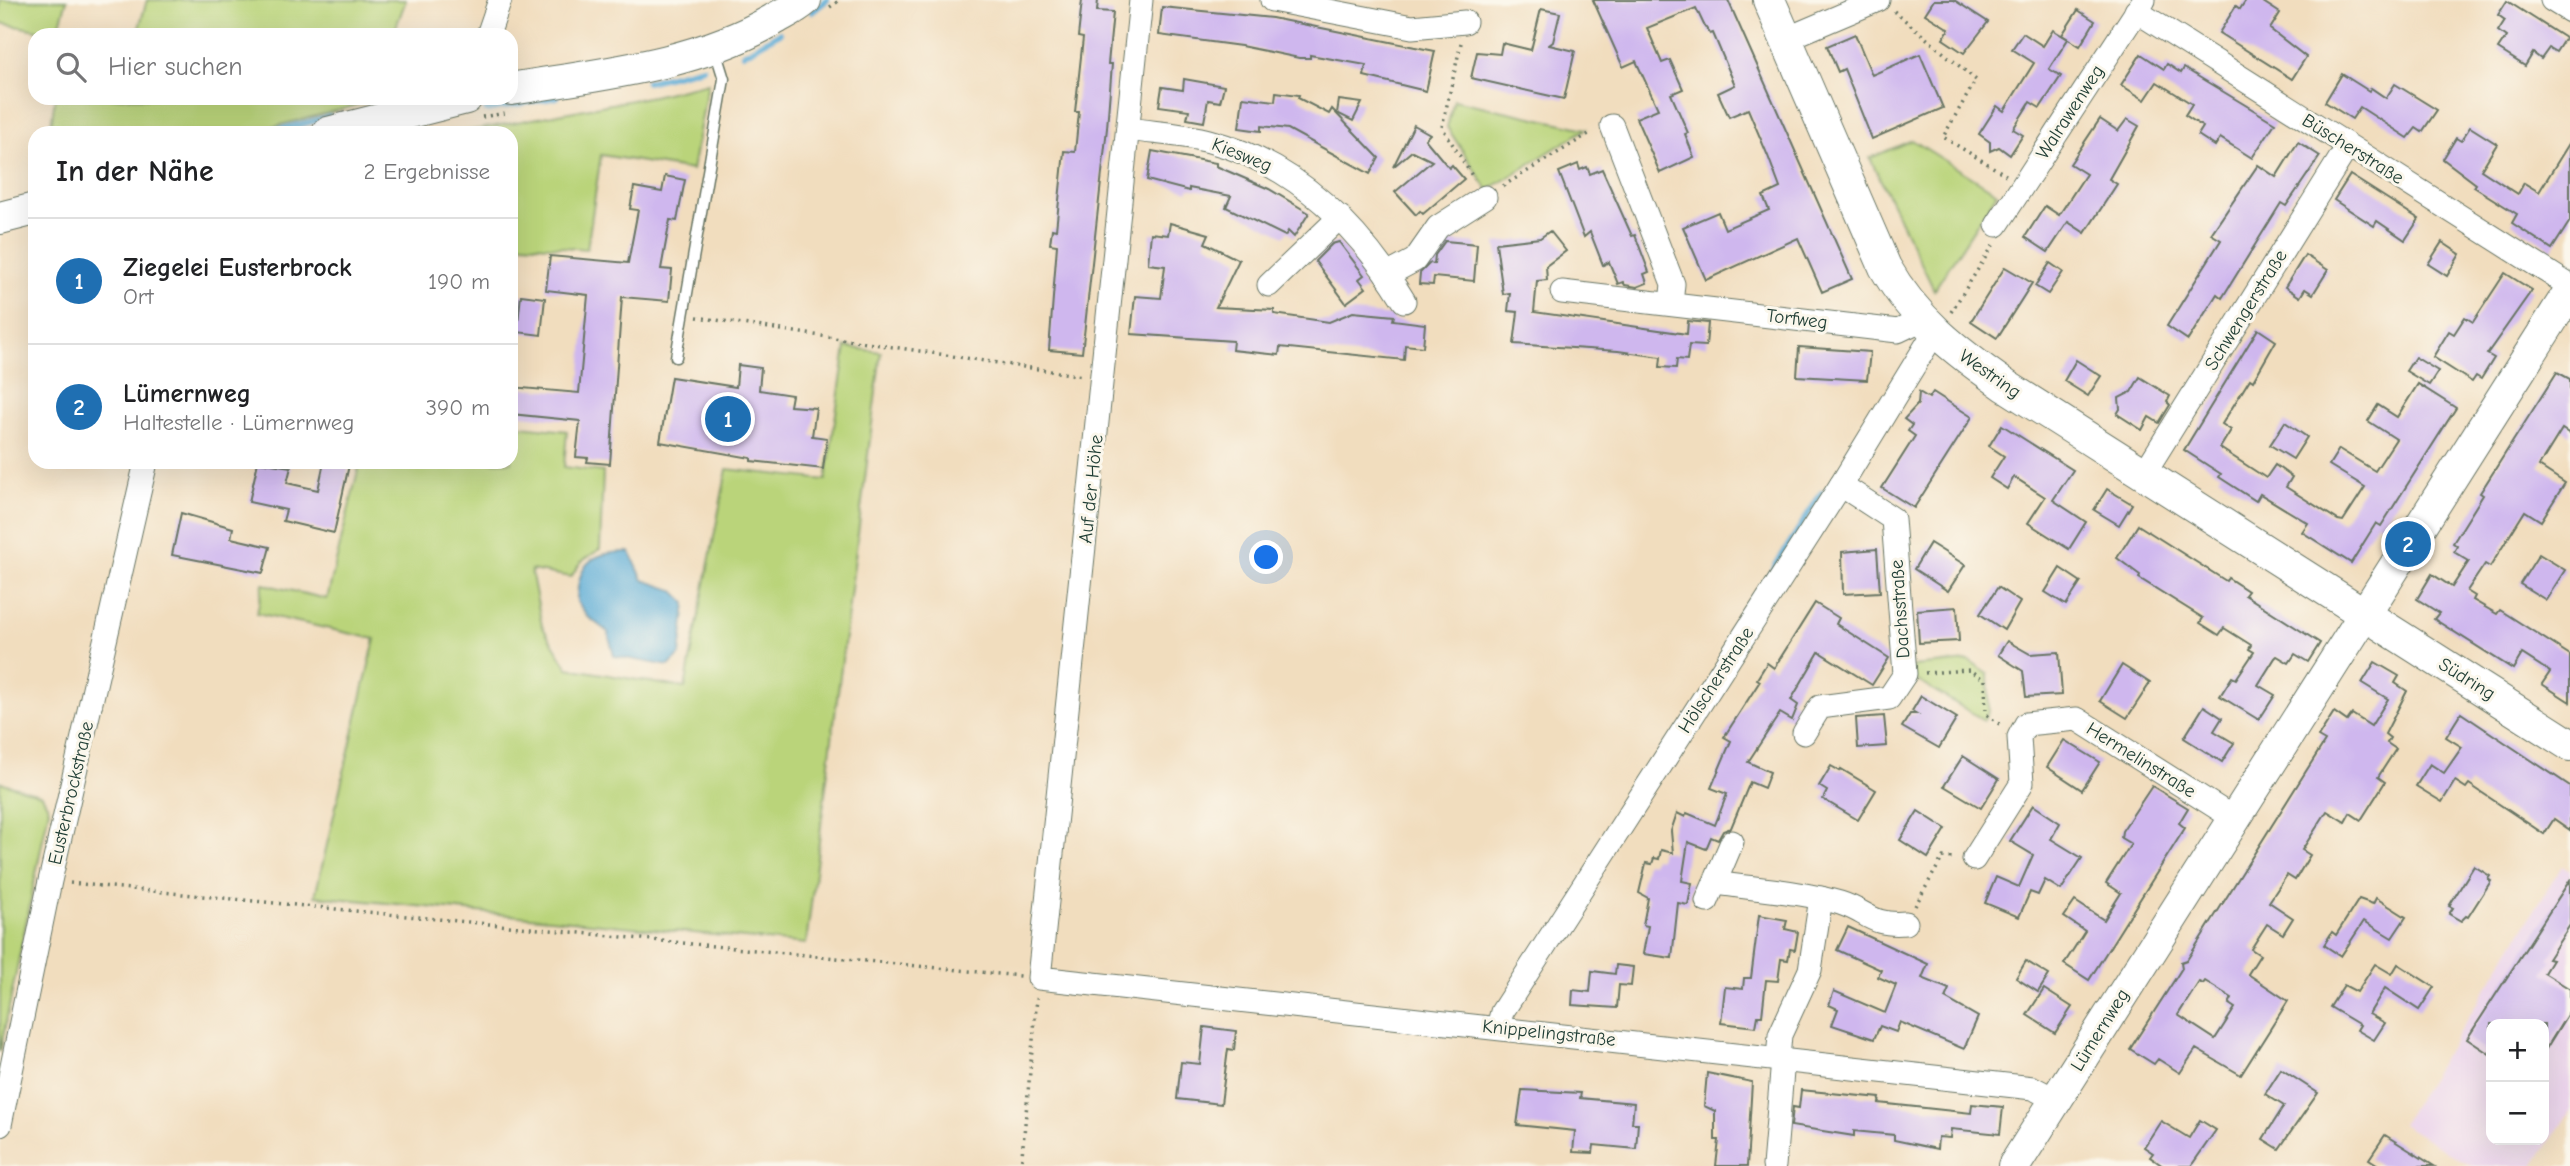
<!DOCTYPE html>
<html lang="de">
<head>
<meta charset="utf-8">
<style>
	:root { --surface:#fff; --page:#f6f6f6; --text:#202124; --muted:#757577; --line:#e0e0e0; --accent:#1f6fb2 }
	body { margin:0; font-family:"Comic Neue",sans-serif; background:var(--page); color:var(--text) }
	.controls { position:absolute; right:21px; bottom:21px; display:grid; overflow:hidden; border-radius:14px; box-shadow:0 7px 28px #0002 }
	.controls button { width:63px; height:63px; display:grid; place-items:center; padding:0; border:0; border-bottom:2px solid var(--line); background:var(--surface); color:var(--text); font:35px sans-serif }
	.you { position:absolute; left:1267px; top:558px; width:24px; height:24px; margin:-18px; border:5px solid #fff; border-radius:50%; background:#1a73e8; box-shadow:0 0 0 10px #1a73e833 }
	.badge { display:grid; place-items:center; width:46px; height:46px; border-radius:50%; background:var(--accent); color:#fff; font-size:23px; font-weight:700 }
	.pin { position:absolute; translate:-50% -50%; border:4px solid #fff; box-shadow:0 2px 7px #0006 }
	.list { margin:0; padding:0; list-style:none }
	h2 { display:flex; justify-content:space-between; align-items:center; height:91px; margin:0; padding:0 28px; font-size:30px }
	h2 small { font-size:23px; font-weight:400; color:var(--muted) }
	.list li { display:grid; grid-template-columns:46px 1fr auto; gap:21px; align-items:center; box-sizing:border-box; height:126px; padding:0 28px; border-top:2px solid var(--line) }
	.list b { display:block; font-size:26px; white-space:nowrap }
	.list p { margin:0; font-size:23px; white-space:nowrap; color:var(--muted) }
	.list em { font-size:23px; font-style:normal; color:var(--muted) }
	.icon { flex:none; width:38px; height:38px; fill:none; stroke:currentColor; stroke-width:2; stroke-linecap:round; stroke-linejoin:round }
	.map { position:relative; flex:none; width:2570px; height:1166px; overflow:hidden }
	.search { position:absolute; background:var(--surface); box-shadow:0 7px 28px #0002; left:28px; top:28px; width:490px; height:77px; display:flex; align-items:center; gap:18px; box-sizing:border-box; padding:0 24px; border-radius:21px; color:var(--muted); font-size:26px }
	.panel { position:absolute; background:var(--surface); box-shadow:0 7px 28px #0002; left:28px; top:126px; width:490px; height:343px; border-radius:21px }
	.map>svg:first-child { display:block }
	.built { fill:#ead1ec; fill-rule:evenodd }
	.green { fill:#bad47a; stroke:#6c8857; stroke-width:2 }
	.water { fill:#5bacd6; stroke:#3d7485; stroke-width:2 }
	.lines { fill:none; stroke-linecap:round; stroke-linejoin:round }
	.stream { stroke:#5bacd6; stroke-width:6 }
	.building { fill:#cfb7ee; fill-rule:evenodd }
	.lane-casing { stroke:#687564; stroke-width:13 }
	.street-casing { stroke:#687564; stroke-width:25 }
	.secondary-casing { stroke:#687564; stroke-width:34 }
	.path { stroke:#687564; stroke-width:3.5; stroke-dasharray:2 5; stroke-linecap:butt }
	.lane { stroke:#fff; stroke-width:10 }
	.street { stroke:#fff; stroke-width:23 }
	.secondary { stroke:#fff; stroke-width:32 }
	.labels { text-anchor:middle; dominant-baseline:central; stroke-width:6; stroke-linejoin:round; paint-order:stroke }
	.street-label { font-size:19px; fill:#1f3d34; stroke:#fbf7ec }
</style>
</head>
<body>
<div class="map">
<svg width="2570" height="1166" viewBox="0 0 2570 1166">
	<rect width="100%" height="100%" fill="#fbf7ec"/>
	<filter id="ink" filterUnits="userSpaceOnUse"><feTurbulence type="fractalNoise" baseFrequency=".0143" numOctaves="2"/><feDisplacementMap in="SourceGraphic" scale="14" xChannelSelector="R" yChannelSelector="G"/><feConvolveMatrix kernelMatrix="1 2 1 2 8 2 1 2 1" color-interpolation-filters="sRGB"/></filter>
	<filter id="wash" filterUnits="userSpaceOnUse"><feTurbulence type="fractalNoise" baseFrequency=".00686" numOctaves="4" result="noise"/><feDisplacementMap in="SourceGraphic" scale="28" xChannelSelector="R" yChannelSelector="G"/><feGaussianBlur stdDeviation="1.57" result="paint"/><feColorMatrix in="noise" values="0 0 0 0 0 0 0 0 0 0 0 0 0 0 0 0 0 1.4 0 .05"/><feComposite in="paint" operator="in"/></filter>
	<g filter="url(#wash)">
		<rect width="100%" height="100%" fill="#f1ddbe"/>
		<path class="built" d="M2562,866L2570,871V1111L2534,1166H2471L2402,1124ZM2491,1024H2544V1140H2491Z"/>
		<g class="green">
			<polygon points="0,0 67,0 57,34 0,23"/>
			<polygon points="147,0 406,0 393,35 137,35"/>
			<polygon points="708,83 692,170 601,155 587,249 511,243 511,133 459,133 653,96"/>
			<polygon points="55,98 369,98 367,103 249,133 50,133"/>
			<polygon points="1454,100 1586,129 1488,190 1447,127"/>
			<polygon points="1912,140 1997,193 1934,290 1870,158"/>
			<polygon points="846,347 881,352 806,944 315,896 375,639 257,613 263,584 327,599 360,462 511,462 511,425 567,431 564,467 603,472 600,549 581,562 571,577 531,570 542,626 568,668 685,688 727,469 826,480"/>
			<polygon points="1969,661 1988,674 1989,710 1984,720 1913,678 1913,666"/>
			<polygon points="0,782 42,795 49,809 0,1052"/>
		</g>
		<path class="water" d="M630,552L643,580L673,590L686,603L680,655L669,666L614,656L608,632L587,616L577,602C577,563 592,551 630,552Z"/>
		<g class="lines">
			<g class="stream">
				<polyline points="812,12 827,0"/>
				<polyline points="743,54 780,33"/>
				<polyline points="647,82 703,68"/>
				<polyline points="486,110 557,97"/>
				<polyline points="267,133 330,117"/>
				<polyline points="1766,581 1822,492"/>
			</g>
		</g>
		<g id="blocks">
			<g class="building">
				<polygon points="1082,0 1098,0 1097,11 1113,12 1108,64 1112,64 1107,128 1082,353 1049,350 1057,245 1050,244 1052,229 1056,230 1064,151 1075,152 1079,112 1075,112 1083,38 1078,37"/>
				<polygon points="1593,0 1728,0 1852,279 1822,292 1798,238 1706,280 1683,227 1718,212 1725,229 1769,210 1763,196 1780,188 1768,156 1748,109 1729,117 1718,93 1735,85 1713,33 1710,34 1704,25 1696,8 1647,28 1662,63 1670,60 1683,89 1671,94 1688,133 1685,134 1694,157 1660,173 1636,118 1658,109 1636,61 1623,67"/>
				<polygon points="1934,0 1954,0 1988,22 1964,53 1943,39 1949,29 1925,14"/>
				<polygon points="2246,0 2260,0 2280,13 2270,29 2306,57 2292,79 2219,33 2236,6 2240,9"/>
				<polygon points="2507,1 2565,38 2556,52 2549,48 2541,59 2533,53 2525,66 2498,49 2506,37 2498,31 2505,20 2498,15"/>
				<polygon points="1162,7 1272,18 1435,51 1426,91 1364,76 1366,65 1310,55 1310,58 1299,58 1241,46 1159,35"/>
				<polygon points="1541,9 1560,13 1553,42 1549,45 1575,51 1564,99 1471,78 1477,52 1500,54 1502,43 1531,50"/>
				<polygon points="2078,10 2095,21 2080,46 2062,35"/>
				<polygon points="2053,30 2068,39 2049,69 2061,76 2040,108 2030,102 2013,129 2023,135 2010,155 1999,147 1990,151 1990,142 1979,134 1997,106 2004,111 2034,63 2012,49 2023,33 2043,46"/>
				<polygon points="1855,34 1872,75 1920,54 1943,108 1872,139 1844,69 1838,72 1827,46"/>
				<polygon points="2141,54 2164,69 2167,64 2181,73 2184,68 2275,123 2252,158 2220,138 2215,146 2198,135 2203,127 2185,115 2192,104 2157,82 2145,100 2121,85"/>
				<polygon points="2342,74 2369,91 2371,88 2386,98 2395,84 2437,110 2422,132 2416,128 2408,138 2360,107 2352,119 2325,102"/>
				<polygon points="1184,79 1224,86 1220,102 1208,100 1204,122 1187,119 1189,110 1159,106 1162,87 1183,90"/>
				<polygon points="1276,92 1299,95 1298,98 1329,114 1332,109 1379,158 1370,174 1288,129 1261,126 1261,131 1239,128 1243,97 1275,101"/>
				<polygon points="1339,100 1362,103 1353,121 1337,113"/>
				<polygon points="2100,119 2118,131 2127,119 2139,126 2109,179 2117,184 2085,233 2068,222 2048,252 2025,237 2045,206 2059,215 2086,174 2070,164"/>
				<polygon points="1414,125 1430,134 1425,139 1449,168 1452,165 1464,179 1423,214 1420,211 1416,215 1395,192 1432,161 1412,151 1393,167"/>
				<polygon points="2470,127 2497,144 2481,170 2518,194 2524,183 2539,192 2570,142 2570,221 2552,249 2512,223 2517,214 2474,187 2476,184 2443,159 2456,138 2461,141"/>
				<polygon points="2298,142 2320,156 2286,206 2281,203 2222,298 2217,294 2188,340 2167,326 2221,240 2211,234 2258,165 2276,177"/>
				<polygon points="1152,151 1216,163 1216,166 1269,189 1309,213 1294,237 1288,231 1285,236 1226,207 1231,196 1189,188 1189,191 1147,180"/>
				<polygon points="1578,164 1580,170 1587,167 1590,174 1602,169 1632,236 1635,235 1649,272 1644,274 1647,283 1637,287 1625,285 1623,282 1618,284 1609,262 1603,265 1590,232 1584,237 1559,172"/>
				<polygon points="2350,175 2419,219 2405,240 2377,221 2374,226 2334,200"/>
				<polygon points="665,176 685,180 677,221 670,220 661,269 672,270 669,301 622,297 610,464 587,462 588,458 576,457 580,421 511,414 511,387 579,393 588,295 546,290 550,256 628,263 638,210 630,209 634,187 662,192"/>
				<polygon points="1170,223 1209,234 1205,243 1239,260 1216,307 1274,310 1274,314 1329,322 1353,312 1394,316 1393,320 1425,324 1423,347 1405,345 1404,360 1280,347 1279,355 1232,350 1233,341 1131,334 1135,296 1161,298 1165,266 1148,264 1151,233 1168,235"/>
				<polygon points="1550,231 1566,251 1546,266 1547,280 1537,281 1534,312 1687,334 1688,321 1708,323 1706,346 1689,345 1687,360 1677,359 1676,368 1660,367 1661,357 1618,351 1514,344 1518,312 1508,311 1510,293 1503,294 1496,243 1540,238"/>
				<polygon points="1445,241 1477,244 1474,281 1434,277 1433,285 1419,284 1420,273 1430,263 1434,264 1435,255"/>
				<polygon points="1339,242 1364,275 1359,279 1366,288 1346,303 1315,261 1332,244"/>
				<polygon points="2442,242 2460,254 2447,276 2428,264"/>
				<polygon points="2305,255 2328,270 2313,294 2305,289 2300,297 2285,287"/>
				<polygon points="2050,263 2063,272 2048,294 2035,286"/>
				<polygon points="2005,267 2032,283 1997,338 1971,321"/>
				<polygon points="2505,273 2532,290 2487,354 2494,358 2481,379 2476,376 2472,382 2433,357 2449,331 2454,334 2465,317 2473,322"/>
				<polygon points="521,295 545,298 541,335 517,332"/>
				<polygon points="2258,329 2276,341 2253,381 2250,379 2222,424 2231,430 2220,448 2266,478 2275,465 2292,477 2286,487 2338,520 2343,521 2365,487 2329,465 2339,449 2375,471 2396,439 2368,421 2378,405 2397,417 2418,384 2456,408 2381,526 2376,523 2351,563 2302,532 2308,523 2260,494 2256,501 2219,477 2221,474 2184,450"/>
				<polygon points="1799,347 1870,352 1867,380 1797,376"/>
				<polygon points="2415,357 2438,371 2429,385 2406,371"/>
				<polygon points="2076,360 2101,376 2088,396 2064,381"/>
				<polygon points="738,365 761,368 759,390 792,395 790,406 816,408 812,436 827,438 823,469 751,461 751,458 660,442 671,377 736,387"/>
				<polygon points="2557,372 2570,379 2570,434 2562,429 2539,466 2565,483 2541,521 2525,511 2490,567 2485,564 2467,591 2475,596 2473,600 2497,614 2500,610 2570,655 2570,702 2542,684 2550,672 2522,654 2513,669 2434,619 2439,613 2417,599 2432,574 2452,587 2469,561 2454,552 2457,546 2453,543 2483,495 2480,493"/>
				<polygon points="2140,377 2170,396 2167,402 2170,405 2159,423 2149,417 2142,430 2117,414 2120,409 2119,398 2131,392"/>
				<polygon points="1919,392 1929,398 1933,392 1972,417 1914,508 1882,488 1915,436 1908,431 1912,425 1904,419 1918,404"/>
				<polygon points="2285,422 2307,437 2293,459 2270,445"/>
				<polygon points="2002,425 2073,470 2053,500 2086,522 2069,549 2028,523 2045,497 2014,477 2007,489 1990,478 2004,456 1989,446"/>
				<polygon points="258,462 291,467 287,483 318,490 324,462 349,465 334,533 283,521 286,510 249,502"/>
				<polygon points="2107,489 2132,504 2119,525 2094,510"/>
				<polygon points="181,513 233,528 231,538 270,547 263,573 172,555"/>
				<polygon points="2138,525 2226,581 2228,578 2248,591 2245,595 2320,643 2308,662 2295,654 2289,663 2277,656 2275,658 2258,685 2275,695 2259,720 2220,696 2232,677 2236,679 2254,652 2249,649 2251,645 2224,628 2219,635 2200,623 2203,618 2139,578 2140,575 2117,558"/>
				<polygon points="1930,543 1965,565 1948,591 1914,569"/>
				<polygon points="1877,549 1880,592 1843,594 1842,552"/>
				<polygon points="2539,554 2565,570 2546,600 2520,584"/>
				<polygon points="2060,568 2081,582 2066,605 2045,592"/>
				<polygon points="1998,587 2020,602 2004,630 1980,614"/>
				<polygon points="1815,603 1839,618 1836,624 1889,658 1872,685 1819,652 1791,700 1798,705 1792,720 1780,713 1748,762 1770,772 1764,788 1750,782 1731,828 1723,831 1718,840 1711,837 1706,849 1688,842 1682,881 1692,883 1688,905 1678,903 1672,958 1643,954 1648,926 1643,925 1648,898 1639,893 1646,863 1652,864 1654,858 1659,859 1661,850 1673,853 1671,831 1677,813 1685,817 1687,813 1715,825 1727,794 1711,788 1731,741 1724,737 1760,681 1757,679 1767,663 1774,668"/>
				<polygon points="1957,607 1959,641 1919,643 1917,610"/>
				<polygon points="2007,641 2030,654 2059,652 2062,695 2026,697 2023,671 1998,655"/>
				<path d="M2375,662L2399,676L2395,683L2407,691L2385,734L2390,738L2387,743L2396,749L2378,777L2385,782L2361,820L2350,813L2345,822L2327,811L2302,850L2310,855L2295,880L2287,875L2269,902L2293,918L2283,934L2267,924L2251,949L2260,955L2248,974L2288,1001L2241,1075L2196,1049L2180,1073L2158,1059L2154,1064L2130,1049L2177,976L2182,968L2181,962L2187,960L2194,949L2325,741L2318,737L2334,712L2347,721L2352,714L2371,726L2388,699L2362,683ZM2205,981L2232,998L2229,1004L2235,1008L2215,1039L2178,1015L2199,982L2203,984Z"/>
				<polygon points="2122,665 2150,683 2127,718 2100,701"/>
				<polygon points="1921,696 1957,718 1939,748 1902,727 1910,714 1917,714 1912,711"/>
				<polygon points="2204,706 2222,718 2214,731 2234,743 2222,762 2184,738"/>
				<polygon points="2461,713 2570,786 2570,830 2554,819 2544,834 2469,784 2466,788 2455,781 2442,802 2416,786 2430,764 2444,773 2462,747 2446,737"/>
				<polygon points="1884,716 1887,746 1858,748 1856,718"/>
				<polygon points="2064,740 2100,762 2082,790 2047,767"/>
				<polygon points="1963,756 1999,779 1981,808 1944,786"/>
				<polygon points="1831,766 1840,771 1841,769 1876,790 1858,820 1823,799 1827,791 1819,786"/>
				<polygon points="2152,786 2188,808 2179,823 2185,828 2089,980 2064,964 2085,931 2064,917 2075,901 2104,920 2121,893 2106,883 2131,844 2121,838 2122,831"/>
				<polygon points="2033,805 2060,823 2051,839 2082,858 2061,890 2045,880 2038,895 2030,892 2019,917 1985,903 1996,877 2019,887 2033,855 2010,841"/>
				<polygon points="1918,811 1946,829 1928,858 1900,840"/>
				<polygon points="2474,866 2490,876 2488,879 2491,881 2468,917 2466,916 2461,921 2449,914 2453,908 2449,906"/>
				<polygon points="2570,880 2570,925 2548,959 2552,960 2544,973 2570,989 2570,1010 2544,1052 2544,1024 2491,1024 2491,1055 2467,1039"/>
				<polygon points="2376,898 2406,917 2392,938 2364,921 2341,956 2324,945 2332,932 2336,935 2359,899 2373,904"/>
				<polygon points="1759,915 1787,920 1785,929 1798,932 1795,950 1790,949 1788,960 1781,959 1778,981 1766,980 1762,1016 1758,1016 1756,1027 1721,1023 1725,987 1743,989 1744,978 1751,978"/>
				<polygon points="1848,927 1928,964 1922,978 1949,989 1945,998 1978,1017 1964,1049 1900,1022 1896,1032 1880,1026 1874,1039 1832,1025 1838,1009 1829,1005 1834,991 1885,1013 1896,985 1878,977 1881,970 1837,950"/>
				<polygon points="2026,961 2049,975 2038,992 2016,978"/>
				<polygon points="2375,964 2392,974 2398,964 2434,987 2419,1010 2385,988 2369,1014 2385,1023 2374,1040 2357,1030 2360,1025 2330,1007 2344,985 2357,992"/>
				<polygon points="1616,965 1633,967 1631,986 1619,985 1617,1008 1572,1005 1573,990 1590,992 1592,971 1615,974"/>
				<polygon points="2044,989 2072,1007 2055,1033 2027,1015"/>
				<polygon points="1204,1027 1236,1031 1234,1050 1228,1049 1221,1104 1177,1099 1181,1062 1200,1064"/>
				<polygon points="2281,1069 2318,1093 2279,1149 2263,1139 2284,1106 2265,1094"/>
				<polygon points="1707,1073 1752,1082 1747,1166 1716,1166 1719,1140 1715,1140 1715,1111 1704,1106"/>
				<polygon points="1522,1090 1581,1093 1580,1098 1634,1103 1632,1123 1638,1123 1636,1149 1594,1145 1593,1153 1573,1152 1575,1131 1517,1125"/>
				<polygon points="1801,1090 1880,1098 1879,1103 1971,1113 1972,1104 2003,1107 2000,1134 1951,1129 1950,1138 1938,1137 1937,1149 1894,1140 1894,1135 1854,1131 1854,1136 1791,1126 1793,1107 1799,1108"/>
				<polygon points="2200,1120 2216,1130 2191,1166 2163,1166 2150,1157 2153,1153 2144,1147 2161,1121 2189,1138"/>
				<polygon points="2385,1135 2434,1166 2380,1166 2369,1159"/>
			</g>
		</g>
	</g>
	<g filter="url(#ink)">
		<use href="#blocks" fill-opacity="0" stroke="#687564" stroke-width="2"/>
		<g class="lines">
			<g class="lane-casing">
				<polyline id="lane" points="676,357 724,79 715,50"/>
			</g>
			<g class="street-casing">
				<g id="street">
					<polyline points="1141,0 1039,978 2033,1088 2056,1100"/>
					<polyline points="1272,0 1412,27 1465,22"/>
					<polyline points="2552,0 2570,11"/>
					<polyline points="2136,11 2570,286"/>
					<polyline points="488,35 500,0"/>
					<polyline points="1786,39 1878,0"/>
					<polyline points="1612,126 1673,284 1671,304"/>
					<path d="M1128,129C1155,133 1183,134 1209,141C1296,164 1358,226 1404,301"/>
					<polyline points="1997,225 2144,0"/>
					<polyline points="1387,275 1415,260 1438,227 1485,197"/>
					<polyline points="1269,285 1340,217"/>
					<polyline points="1562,292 1898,331 1921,320"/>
					<polyline points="2143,475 2348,146"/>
					<polyline points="1804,733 1820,707 1889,698 1905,674 1893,519 1841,485"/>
					<polyline points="1974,859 2022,783 2019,737 2026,724 2077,719 2235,819"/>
					<path d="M1715,883C1755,889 1800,891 1840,903C1869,912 1870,926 1906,923"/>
					<polyline points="1707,901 1732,842"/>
					<polyline points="1498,1027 1502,1012 1841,485 1934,333"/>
					<polyline points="1778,1059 1780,1035 1810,970 1821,898"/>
					<polyline points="0,1125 50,881 146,462"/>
					<polyline points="1774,1166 1783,1060"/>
				</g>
			</g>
			<g class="secondary-casing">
				<g id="secondary">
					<path d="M1769,0L1885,267C1915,320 1957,352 2006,386L2570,745"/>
					<path d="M511,89C600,74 693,66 773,20C783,14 796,8 805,0"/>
					<polyline points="328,133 466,98"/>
					<polyline points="0,218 35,209"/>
					<polyline points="2014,1166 2570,291"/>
				</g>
			</g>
			<g class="path">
				<polyline points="830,7 840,0"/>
				<polyline points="1894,11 1976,80 1943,137 2006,175"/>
				<polyline points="1461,43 1442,127 1474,179"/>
				<polyline points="482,117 506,113"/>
				<polyline points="1503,186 1592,132"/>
				<polyline points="1951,312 1994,244"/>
				<polyline points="697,317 1083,376"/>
				<polyline points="1925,673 1969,670 1985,680 1986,714 2002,726"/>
				<polyline points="70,883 1020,976"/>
				<polyline points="1915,906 1943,857 1953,858"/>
				<polyline points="1021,1166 1037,998"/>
			</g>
			<use href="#lane" class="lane"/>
			<use href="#street" class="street"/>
			<use href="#secondary" class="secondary"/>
		</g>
	</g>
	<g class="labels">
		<g class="street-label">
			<text transform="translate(2070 112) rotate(-57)">Walrawenweg</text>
			<text transform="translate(2353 149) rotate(32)">Büscherstraße</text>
			<text transform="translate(1242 155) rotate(22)">Kiesweg</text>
			<text transform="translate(2246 310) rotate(-58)">Schwengerstraße</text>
			<text transform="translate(1797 319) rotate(7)">Torfweg</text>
			<text transform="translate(1990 374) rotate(35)">Westring</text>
			<text transform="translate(1091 489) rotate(-84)">Auf der Höhe</text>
			<text transform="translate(1900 609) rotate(-94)">Dachsstraße</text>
			<text transform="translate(2467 679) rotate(32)">Südring</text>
			<text transform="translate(1716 680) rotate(-57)">Hölscherstraße</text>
			<text transform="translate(2141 760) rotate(32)">Hermelinstraße</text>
			<text transform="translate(71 793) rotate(-77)">Eusterbrockstraße</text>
			<text transform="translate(2100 1030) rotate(-58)">Lümernweg</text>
			<text transform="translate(1549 1033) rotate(6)">Knippelingstraße</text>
		</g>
	</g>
</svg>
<div class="controls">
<button>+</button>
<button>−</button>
</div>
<div class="you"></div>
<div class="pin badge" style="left:728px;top:419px">1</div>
<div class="pin badge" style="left:2408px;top:544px">2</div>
<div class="search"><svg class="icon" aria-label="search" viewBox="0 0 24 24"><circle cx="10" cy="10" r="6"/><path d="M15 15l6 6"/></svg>Hier suchen</div>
<section class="panel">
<h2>In der Nähe<small>2 Ergebnisse</small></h2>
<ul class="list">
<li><span class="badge">1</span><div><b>Ziegelei Eusterbrock</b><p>Ort</p></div><em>190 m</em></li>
<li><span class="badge">2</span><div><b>Lümernweg</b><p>Haltestelle · Lümernweg</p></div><em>390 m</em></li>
</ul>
</section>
</div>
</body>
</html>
